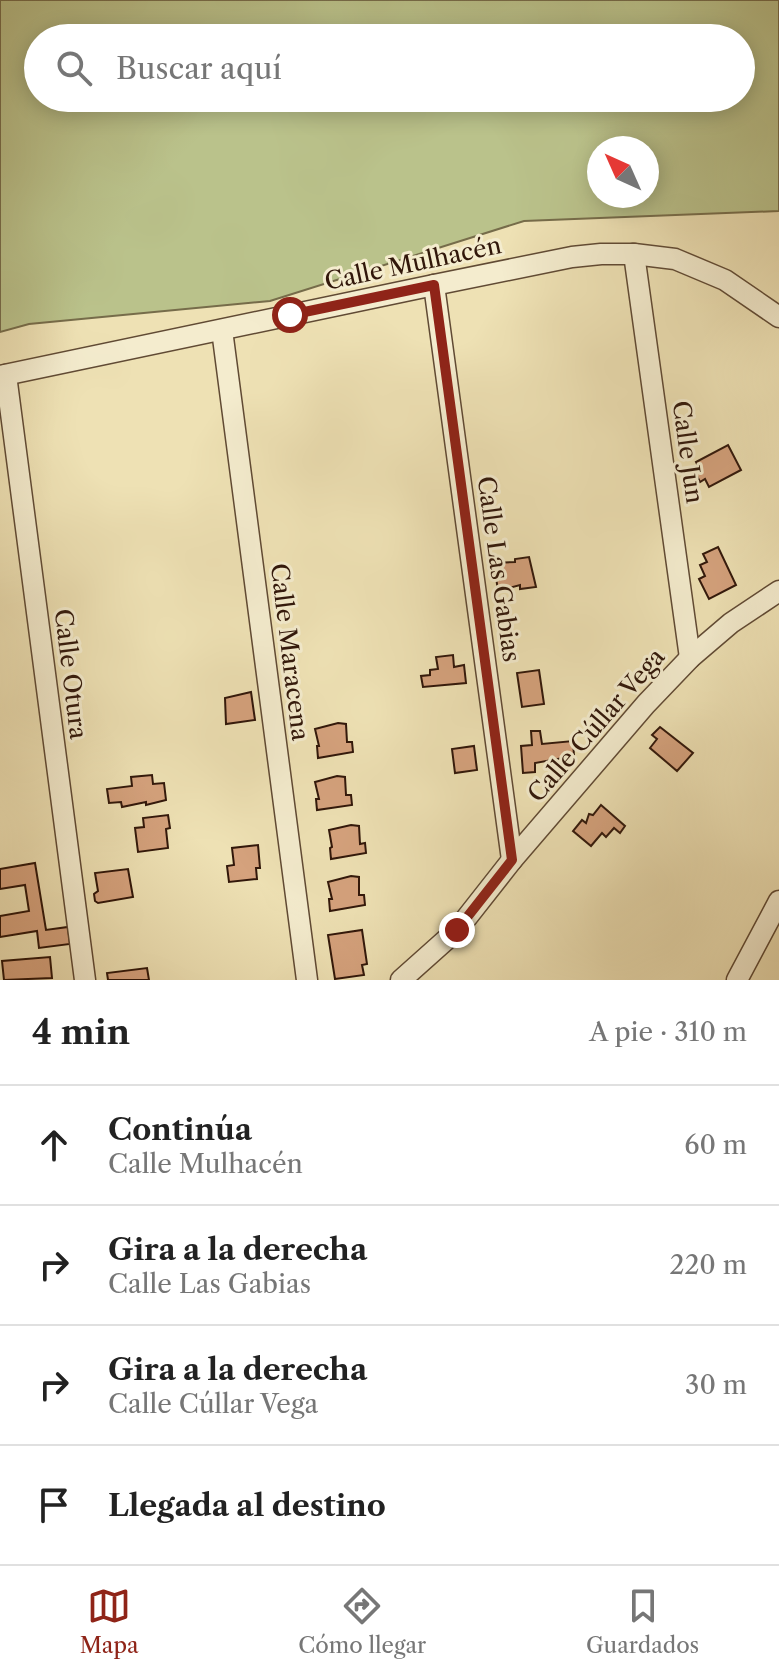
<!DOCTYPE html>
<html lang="es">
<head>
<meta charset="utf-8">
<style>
	:root { --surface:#fff; --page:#f6f6f6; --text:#222; --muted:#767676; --line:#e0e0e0; --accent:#8f2418 }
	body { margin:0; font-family:"Libre Caslon Text",serif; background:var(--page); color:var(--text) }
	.compass { position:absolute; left:587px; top:136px; width:72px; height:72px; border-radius:50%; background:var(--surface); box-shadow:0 4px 20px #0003; rotate:315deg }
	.stop { position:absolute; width:24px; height:24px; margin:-18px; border:6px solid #8f2418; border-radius:50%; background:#fff }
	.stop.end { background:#8f2418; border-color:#fff; box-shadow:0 2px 8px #0008 }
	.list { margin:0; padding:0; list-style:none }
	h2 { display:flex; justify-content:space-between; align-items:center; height:104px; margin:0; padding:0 32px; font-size:34px }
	h2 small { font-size:26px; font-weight:400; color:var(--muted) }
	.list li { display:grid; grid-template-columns:52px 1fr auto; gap:24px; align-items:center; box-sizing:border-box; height:120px; padding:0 32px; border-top:2px solid var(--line) }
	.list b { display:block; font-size:30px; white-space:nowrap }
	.list p { margin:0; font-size:26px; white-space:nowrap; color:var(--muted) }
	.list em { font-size:26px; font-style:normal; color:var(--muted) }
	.icon { flex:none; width:44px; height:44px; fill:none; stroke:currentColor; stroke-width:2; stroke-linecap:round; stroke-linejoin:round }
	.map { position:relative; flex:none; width:779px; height:980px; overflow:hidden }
	.search { position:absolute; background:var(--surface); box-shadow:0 4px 20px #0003; left:24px; right:24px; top:24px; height:88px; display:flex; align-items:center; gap:20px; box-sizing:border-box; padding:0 28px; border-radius:44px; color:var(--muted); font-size:30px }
	.sheet { height:584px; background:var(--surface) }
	nav { display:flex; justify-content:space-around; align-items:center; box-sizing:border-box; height:112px; border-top:2px solid var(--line); background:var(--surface); font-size:22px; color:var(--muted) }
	nav a { display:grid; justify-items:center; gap:4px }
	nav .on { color:var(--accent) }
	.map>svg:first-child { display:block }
	.green { fill:#bac28b; stroke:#766c4a; stroke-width:2; fill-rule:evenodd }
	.building { fill:#d5a27d; stroke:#31170a; stroke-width:2 }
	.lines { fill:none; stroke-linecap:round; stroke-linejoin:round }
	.minor-casing { stroke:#604a34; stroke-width:23 }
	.minor { stroke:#f4ecce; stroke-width:20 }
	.route { stroke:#8f2418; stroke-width:10 }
	.labels { text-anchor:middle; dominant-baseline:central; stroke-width:6; stroke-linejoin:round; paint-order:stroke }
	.street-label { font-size:24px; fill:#31170a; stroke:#f4ecce }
</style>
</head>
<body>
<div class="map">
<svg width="779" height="980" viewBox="0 0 779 980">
	<rect width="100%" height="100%" fill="#eee1b4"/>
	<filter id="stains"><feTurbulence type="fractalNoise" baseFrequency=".0025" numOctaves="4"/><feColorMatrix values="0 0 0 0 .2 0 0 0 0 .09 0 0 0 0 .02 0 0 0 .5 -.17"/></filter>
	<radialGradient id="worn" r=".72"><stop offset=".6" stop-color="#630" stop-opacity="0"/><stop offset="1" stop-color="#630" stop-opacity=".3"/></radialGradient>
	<path class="green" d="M0,0H779V211L524,221L270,301L29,324L0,332ZM38,38H741V98H38ZM599,148H647V196H599Z"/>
	<g class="building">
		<polygon points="728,445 741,470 709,487 705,479 700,482 695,472 700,470 696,462"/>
		<polygon points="718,547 736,585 709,599 699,579 705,576 700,565 707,562 703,554"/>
		<polygon points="529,557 536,587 520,589 520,585 498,591 494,563 515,562 515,559"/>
		<polygon points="453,655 454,667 464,665 466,683 423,687 421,676 430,675 430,670 438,669 436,657"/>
		<polygon points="539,670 544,704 522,707 517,673"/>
		<polygon points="251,692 255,720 226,724 225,698"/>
		<polygon points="338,723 346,724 347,742 352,742 353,752 318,758 317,746 319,746 315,729"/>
		<polygon points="660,727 693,753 677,771 650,748 657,739 652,735"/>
		<polygon points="531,731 540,731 542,744 573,741 574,756 535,763 535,772 523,773 521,746 532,745"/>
		<polygon points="474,746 477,770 455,773 452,749"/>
		<polygon points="152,775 153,784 164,783 166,800 146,805 146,802 122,807 121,802 109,803 107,789 132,786 131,777"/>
		<polygon points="337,776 345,777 346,795 351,795 352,805 317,810 316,799 319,799 315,782"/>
		<polygon points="601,805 625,826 620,833 614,828 606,837 602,833 591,846 573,831 582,820 586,823 589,814 593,815"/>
		<polygon points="168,815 170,828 166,829 168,848 138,852 135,828 144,827 143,818"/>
		<polygon points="351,825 359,826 360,844 365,843 366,853 331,859 330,848 332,847 329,830"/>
		<polygon points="258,845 260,868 256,868 257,879 229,882 227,866 234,865 232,848"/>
		<polygon points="35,863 46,930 68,927 70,944 39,948 37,931 0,937 0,916 29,911 25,885 0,889 0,869"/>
		<polygon points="128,869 133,897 98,903 95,901 94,894 98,891 95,873"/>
		<polygon points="351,876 359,877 359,895 364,895 365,905 330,911 329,899 332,899 328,882"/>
		<polygon points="362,930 367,964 362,965 364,975 335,979 328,935"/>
		<polygon points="50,957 52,978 4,980 2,961"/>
		<polygon points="147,968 149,980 108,980 107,973"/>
	</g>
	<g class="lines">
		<g class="minor-casing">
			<g id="minor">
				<polyline points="634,254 690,658"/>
				<polyline points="434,285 512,860"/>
				<polyline points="222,330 307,980"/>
				<polyline points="6,375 85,980"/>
				<polyline points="0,376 434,285 572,257 601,254 634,254 675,259 725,280 779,317"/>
				<polyline points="401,980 457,930 512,860 646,704 690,658 731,623 779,591"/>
				<polyline points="737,980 779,901"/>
			</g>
		</g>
		<use href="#minor" class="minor"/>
	</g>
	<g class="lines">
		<polyline class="route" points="290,315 434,285 512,860 457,930"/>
	</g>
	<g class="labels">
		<g class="street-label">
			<text transform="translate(413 263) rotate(-12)">Calle Mulhacén</text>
			<text transform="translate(688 452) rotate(82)">Calle Jun</text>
			<text transform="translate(499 569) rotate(82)">Calle Las Gabias</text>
			<text transform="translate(290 652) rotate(83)">Calle Maracena</text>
			<text transform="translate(71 674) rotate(83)">Calle Otura</text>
			<text transform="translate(596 725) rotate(-49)">Calle Cúllar Vega</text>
		</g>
	</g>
	<rect width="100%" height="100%" filter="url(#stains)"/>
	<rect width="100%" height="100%" fill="url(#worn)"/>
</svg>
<svg class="compass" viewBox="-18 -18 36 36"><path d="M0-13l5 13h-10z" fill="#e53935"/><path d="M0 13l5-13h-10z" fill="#767676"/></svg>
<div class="stop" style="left:290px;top:315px"></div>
<div class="stop end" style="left:457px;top:930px"></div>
<div class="search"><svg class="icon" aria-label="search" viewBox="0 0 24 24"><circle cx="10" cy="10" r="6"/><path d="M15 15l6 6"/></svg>Buscar aquí</div>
</div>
<section class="sheet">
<h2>4 min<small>A pie · 310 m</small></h2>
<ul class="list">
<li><svg class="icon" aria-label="ahead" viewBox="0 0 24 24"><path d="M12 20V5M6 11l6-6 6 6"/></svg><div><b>Continúa</b><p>Calle Mulhacén</p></div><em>60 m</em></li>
<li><svg class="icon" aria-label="right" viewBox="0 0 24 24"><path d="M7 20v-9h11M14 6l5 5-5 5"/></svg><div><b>Gira a la derecha</b><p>Calle Las Gabias</p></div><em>220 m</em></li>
<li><svg class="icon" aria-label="right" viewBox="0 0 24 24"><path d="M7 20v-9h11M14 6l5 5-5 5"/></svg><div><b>Gira a la derecha</b><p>Calle Cúllar Vega</p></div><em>30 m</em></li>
<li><svg class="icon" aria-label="arrive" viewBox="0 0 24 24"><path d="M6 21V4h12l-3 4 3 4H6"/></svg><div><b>Llegada al destino</b></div></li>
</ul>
</section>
<nav>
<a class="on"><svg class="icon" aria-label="map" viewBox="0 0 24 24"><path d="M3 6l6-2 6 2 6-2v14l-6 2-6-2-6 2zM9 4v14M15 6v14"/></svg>Mapa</a>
<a><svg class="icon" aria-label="directions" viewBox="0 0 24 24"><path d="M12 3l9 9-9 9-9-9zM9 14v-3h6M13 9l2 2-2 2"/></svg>Cómo llegar</a>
<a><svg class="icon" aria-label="saved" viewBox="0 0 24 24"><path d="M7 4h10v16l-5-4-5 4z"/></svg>Guardados</a>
</nav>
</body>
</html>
